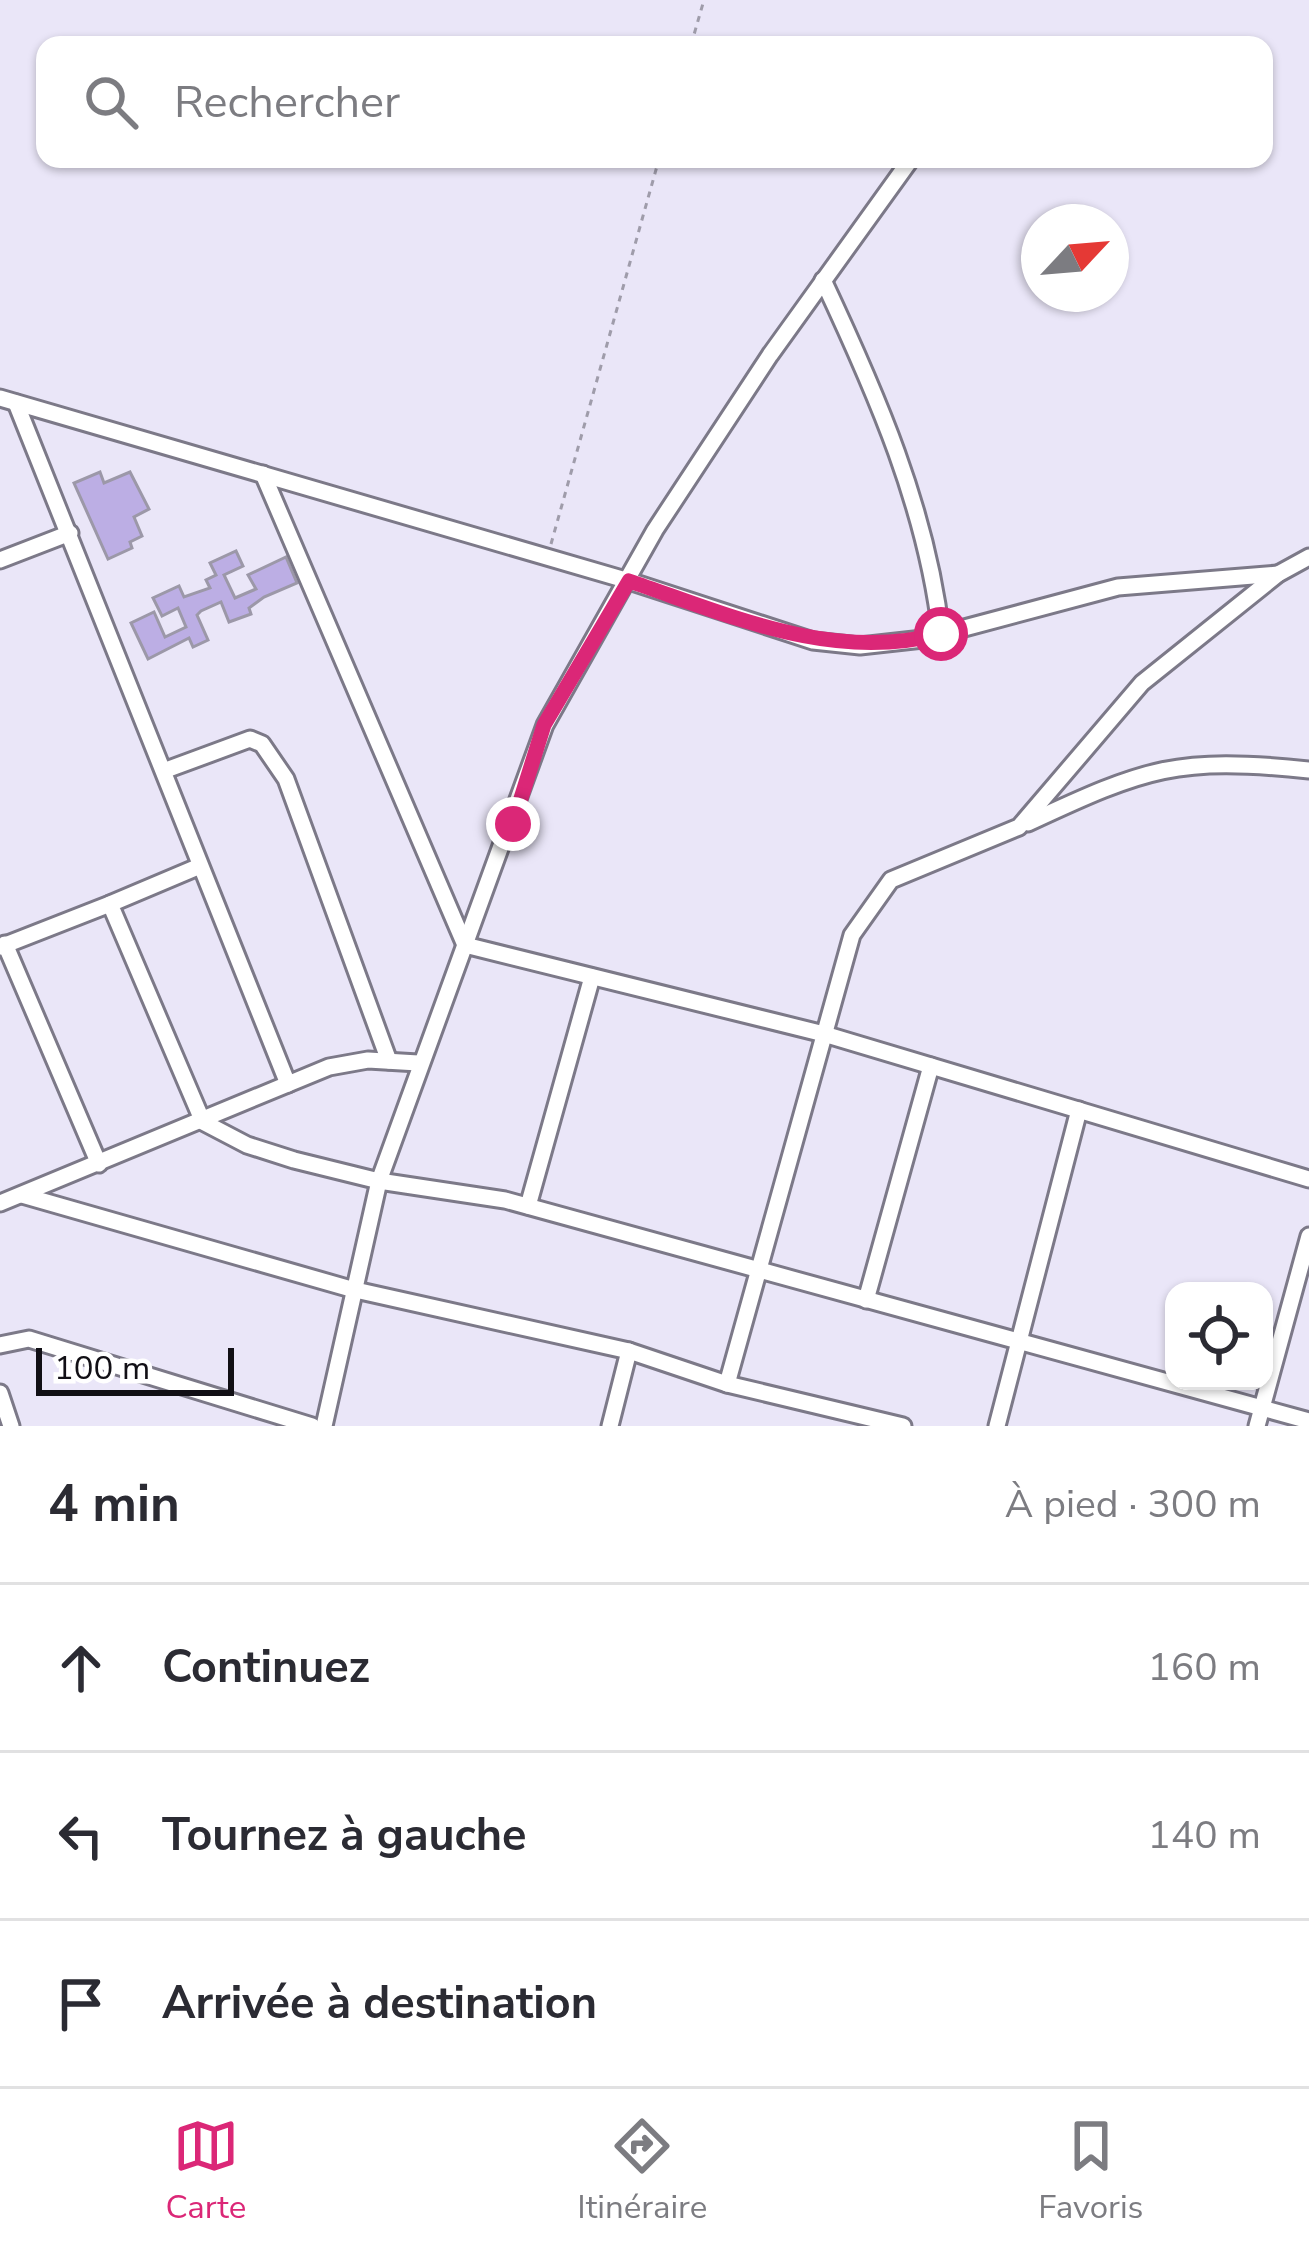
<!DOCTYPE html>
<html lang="fr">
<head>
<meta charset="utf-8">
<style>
	:root { --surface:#fff; --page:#f2f2f3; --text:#2b2b33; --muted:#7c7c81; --line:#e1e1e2; --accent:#db2777 }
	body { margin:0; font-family:"Nunito Sans",sans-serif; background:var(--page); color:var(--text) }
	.controls { position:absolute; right:36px; bottom:36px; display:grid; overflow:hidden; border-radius:24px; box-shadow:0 3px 9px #0004 }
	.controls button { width:108px; height:108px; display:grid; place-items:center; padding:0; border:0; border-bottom:3px solid var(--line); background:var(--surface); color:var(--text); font:60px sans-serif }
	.compass { position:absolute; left:1021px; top:204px; width:108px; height:108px; border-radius:50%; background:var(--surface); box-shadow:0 3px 9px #0004; rotate:64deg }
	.scale { position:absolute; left:36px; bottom:30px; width:198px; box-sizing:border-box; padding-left:12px; border:6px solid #110f15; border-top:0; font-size:33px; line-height:42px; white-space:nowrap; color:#110f15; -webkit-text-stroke:9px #fff; paint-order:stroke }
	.stop { position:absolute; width:36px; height:36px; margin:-27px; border:9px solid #db2777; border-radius:50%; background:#fff }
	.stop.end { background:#db2777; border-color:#fff; box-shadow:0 3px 12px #0008 }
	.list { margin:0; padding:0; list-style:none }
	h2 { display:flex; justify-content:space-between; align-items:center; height:156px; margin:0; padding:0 48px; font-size:51px }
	h2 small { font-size:39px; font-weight:400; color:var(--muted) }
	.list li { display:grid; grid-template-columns:78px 1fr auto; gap:36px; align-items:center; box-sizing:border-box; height:168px; padding:0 48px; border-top:3px solid var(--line) }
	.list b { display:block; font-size:45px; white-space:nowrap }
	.list em { font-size:39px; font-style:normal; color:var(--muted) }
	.icon { flex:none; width:66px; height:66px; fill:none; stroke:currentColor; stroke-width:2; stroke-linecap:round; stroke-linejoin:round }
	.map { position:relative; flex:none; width:1309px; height:1426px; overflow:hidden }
	.search { position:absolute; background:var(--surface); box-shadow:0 3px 9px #0004; left:36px; right:36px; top:36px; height:132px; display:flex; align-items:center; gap:30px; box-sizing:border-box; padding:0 42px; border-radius:24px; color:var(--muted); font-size:45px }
	.sheet { height:660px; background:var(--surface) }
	nav { display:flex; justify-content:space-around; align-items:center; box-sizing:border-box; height:168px; border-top:3px solid var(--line); background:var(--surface); font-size:33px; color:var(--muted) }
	nav a { display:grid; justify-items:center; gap:6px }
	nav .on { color:var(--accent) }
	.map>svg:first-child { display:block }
	.building { fill:#bcaee4; stroke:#9c98a8; stroke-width:3 }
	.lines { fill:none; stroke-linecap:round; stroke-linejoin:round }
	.minor-casing { stroke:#7c7988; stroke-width:21 }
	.path { stroke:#9f9caa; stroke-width:3; stroke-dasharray:6 6; stroke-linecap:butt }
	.minor { stroke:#fff; stroke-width:15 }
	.route { stroke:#db2777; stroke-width:15 }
</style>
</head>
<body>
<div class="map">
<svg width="1309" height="1426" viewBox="0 0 1309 1426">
	<rect width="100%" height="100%" fill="#eae6f8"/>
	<g class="building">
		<polygon points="100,472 104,483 130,472 149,509 134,517 142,536 130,542 132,548 108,559 74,483"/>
		<polygon points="236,551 243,566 224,575 235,598 256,589 248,575 286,557 297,583 264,597 249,608 251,614 229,622 221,602 201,611 197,615 208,640 193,647 189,638 148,659 131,623 154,612 165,637 186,627 178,608 162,616 153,598 179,586 184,597 210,588 206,580 216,575 210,563"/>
	</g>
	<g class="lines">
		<g class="minor-casing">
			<g id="minor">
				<path d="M823,280C876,393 927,509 941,634"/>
				<polyline points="0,398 629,581 813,641 860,646 923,639 1118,587 1278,574"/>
				<polyline points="16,403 288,1084"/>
				<polyline points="263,474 465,945 824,1034 1309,1179"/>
				<polyline points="0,560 70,533"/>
				<polyline points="166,770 250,739 262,744 286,779 389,1061"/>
				<path d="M1028,823C1146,768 1177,756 1309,770"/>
				<polyline points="200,866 110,904 203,1122 247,1145 294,1160 379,1181 505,1200 1309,1421"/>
				<polyline points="5,944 99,1164"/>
				<polyline points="0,947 110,904"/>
				<polyline points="22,1195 351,1289 629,1351 727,1384 903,1426"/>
				<polyline points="0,1203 329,1067 368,1060 418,1063"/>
				<polyline points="528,1206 592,977"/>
				<polyline points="866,1300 931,1066"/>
				<polyline points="0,1345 29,1339 312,1426"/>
				<polyline points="727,1384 852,935 891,880 1019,827 1142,683 1278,574 1309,557"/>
				<polyline points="0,1393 11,1426"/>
				<polyline points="324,1426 379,1181 545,725 655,530 770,355 911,159"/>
				<polyline points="610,1426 629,1351"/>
				<polyline points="997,1426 1079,1110"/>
				<polyline points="1257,1426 1309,1236"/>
			</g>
		</g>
		<g class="path">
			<polyline points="691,45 704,0"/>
			<polyline points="551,544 659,159"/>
		</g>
		<use href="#minor" class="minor"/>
	</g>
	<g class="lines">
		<path class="route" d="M513,824L544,725L629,581C732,616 831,662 941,634"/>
	</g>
</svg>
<div class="controls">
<button><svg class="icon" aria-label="locate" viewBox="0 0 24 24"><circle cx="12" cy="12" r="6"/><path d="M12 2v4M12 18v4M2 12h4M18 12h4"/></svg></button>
</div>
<svg class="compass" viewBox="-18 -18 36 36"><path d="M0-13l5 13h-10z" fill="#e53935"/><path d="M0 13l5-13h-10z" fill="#7c7c81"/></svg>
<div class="scale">100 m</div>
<div class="stop" style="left:941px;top:634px"></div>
<div class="stop end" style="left:513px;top:824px"></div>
<div class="search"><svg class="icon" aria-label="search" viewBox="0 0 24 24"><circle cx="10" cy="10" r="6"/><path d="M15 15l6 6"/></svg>Rechercher</div>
</div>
<section class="sheet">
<h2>4 min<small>À pied · 300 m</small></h2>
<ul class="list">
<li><svg class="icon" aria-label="ahead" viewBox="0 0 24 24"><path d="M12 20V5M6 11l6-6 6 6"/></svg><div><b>Continuez</b></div><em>160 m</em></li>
<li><svg class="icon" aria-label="left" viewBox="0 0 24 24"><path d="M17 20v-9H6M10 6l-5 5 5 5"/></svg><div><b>Tournez à gauche</b></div><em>140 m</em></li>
<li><svg class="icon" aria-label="arrive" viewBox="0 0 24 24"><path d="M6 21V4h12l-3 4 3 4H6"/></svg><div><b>Arrivée à destination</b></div></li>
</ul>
</section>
<nav>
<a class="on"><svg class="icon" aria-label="map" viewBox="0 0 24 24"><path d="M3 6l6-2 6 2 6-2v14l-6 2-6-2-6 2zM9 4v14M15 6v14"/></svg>Carte</a>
<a><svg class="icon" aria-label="directions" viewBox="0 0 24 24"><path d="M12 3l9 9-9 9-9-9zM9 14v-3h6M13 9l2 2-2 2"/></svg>Itinéraire</a>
<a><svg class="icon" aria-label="saved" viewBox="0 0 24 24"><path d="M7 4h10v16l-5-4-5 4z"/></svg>Favoris</a>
</nav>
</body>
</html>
